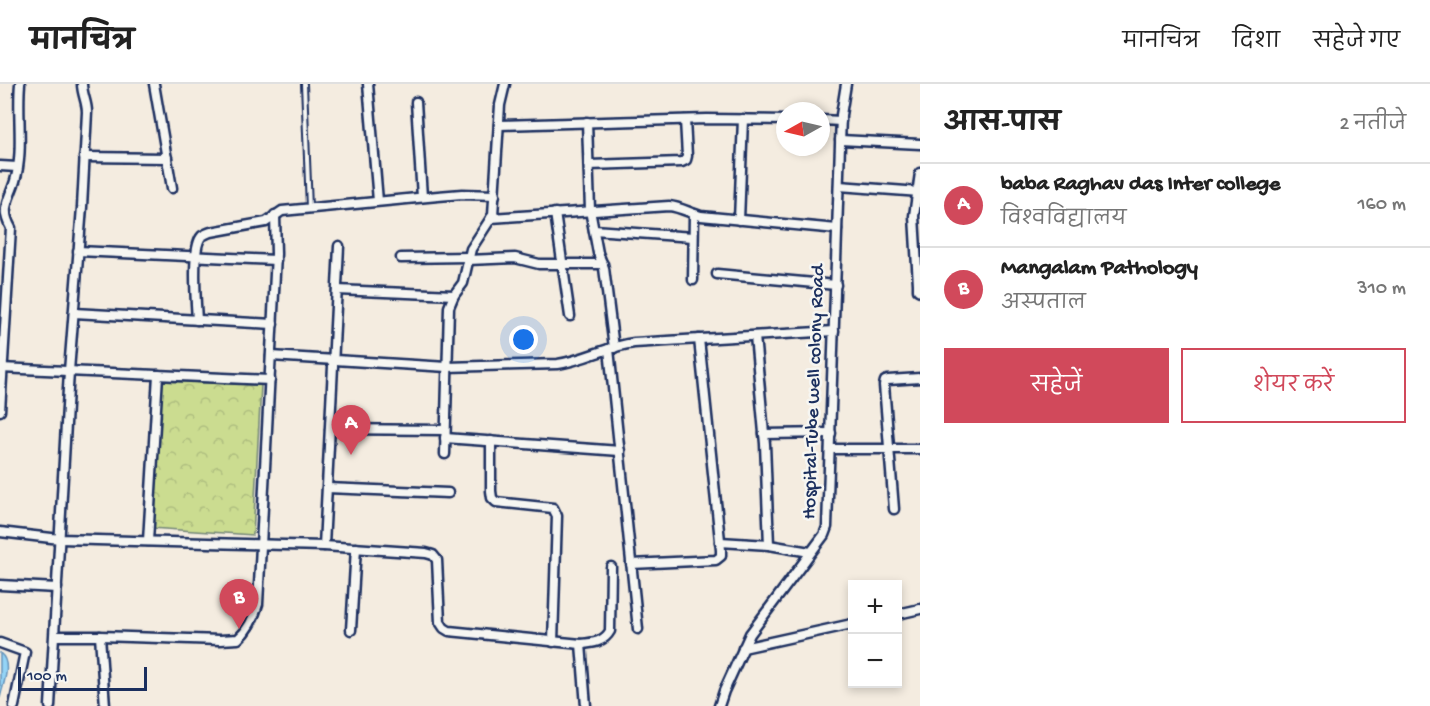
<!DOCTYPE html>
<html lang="hi">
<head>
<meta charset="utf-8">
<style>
	:root { --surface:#fff; --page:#f6f6f6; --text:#222; --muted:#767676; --line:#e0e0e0; --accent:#d1495b }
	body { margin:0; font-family:"Gochi Hand","Playpen Sans Deva",sans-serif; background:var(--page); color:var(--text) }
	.controls { position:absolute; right:18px; bottom:18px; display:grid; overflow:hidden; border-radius:0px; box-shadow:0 3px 9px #0003 }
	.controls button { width:54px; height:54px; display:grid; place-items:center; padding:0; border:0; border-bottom:2px solid var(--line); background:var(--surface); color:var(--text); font:30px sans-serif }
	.compass { position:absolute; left:776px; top:18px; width:54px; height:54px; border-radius:50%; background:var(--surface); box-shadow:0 3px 9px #0003; rotate:262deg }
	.scale { position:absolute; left:18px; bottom:15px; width:129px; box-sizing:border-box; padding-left:6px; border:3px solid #1b2f5e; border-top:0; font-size:16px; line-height:21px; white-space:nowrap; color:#1b2f5e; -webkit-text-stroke:4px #f6f6f2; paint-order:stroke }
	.you { position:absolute; left:524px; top:256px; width:21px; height:21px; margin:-15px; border:4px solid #fff; border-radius:50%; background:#1a73e8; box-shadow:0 0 0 9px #1a73e833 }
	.badge { display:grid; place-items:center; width:39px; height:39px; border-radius:50%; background:var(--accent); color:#fff; font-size:20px; font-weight:700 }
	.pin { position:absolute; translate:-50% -50px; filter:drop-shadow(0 2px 3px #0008) }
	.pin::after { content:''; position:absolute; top:32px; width:21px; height:18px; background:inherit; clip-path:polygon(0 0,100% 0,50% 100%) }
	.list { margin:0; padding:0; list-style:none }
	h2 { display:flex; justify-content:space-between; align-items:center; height:78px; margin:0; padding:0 24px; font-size:26px }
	h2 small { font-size:20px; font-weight:400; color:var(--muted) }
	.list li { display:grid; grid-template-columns:39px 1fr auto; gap:18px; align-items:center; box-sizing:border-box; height:84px; padding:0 24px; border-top:2px solid var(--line) }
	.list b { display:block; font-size:22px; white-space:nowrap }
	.list p { margin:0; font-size:20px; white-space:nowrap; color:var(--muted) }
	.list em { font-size:20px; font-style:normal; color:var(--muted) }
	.actions { display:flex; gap:12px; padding:18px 24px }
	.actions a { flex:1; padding:14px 0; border:2px solid var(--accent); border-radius:0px; text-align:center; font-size:21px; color:var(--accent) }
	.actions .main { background:var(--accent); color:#fff }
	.map { position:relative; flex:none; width:920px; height:622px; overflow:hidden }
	header { display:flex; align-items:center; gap:36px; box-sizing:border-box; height:84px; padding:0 30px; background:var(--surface); border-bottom:2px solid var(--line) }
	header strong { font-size:28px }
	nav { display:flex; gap:33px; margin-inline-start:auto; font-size:21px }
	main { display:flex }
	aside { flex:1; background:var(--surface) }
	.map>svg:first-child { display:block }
	.forest { fill:url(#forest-crowns); stroke:#738677; stroke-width:1.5 }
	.water { fill:#94d4f6; stroke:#6492b9; stroke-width:1.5 }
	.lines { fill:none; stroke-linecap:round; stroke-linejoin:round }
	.lane-casing { stroke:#1b2f5e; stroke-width:8 }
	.street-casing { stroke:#1b2f5e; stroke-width:13 }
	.lane { stroke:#f6f6f2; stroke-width:4 }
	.street { stroke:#f6f6f2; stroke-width:8 }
	.labels { text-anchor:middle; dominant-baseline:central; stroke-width:5; stroke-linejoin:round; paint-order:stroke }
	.street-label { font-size:20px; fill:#1b2f5e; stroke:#f6f6f2 }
</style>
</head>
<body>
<header>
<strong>मानचित्र</strong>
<nav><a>मानचित्र</a><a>दिशा</a><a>सहेजे गए</a></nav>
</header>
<main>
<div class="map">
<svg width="920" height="622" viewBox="0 0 920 622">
	<defs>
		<pattern id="forest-crowns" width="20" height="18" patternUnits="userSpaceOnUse" patternTransform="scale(1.5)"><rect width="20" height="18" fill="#cbdc90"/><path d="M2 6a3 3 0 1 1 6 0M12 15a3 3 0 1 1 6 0" fill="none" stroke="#aebd7f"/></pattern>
	</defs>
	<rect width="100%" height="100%" fill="#f4ece0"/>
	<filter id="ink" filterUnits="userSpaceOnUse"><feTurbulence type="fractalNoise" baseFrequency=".0167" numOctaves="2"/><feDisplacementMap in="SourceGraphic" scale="12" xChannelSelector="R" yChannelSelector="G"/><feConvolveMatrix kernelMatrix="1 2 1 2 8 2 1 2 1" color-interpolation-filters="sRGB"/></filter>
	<g filter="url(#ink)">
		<polygon class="forest" points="159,297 261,301 253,451 151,444"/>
		<path class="water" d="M0,569C13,579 3,600 0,614Z"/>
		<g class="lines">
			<g class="lane-casing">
				<polyline id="lane" points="304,0 309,124"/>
			</g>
			<g class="street-casing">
				<g id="street">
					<polyline points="154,0 172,104"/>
					<polyline points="368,0 378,117"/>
					<polyline points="416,18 422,113"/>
					<polyline points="821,36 841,37"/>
					<polyline points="587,38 590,126 598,169 604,184 614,264"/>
					<polyline points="499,41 707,35 785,36"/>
					<polyline points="840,56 920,60"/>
					<polyline points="84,73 167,74"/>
					<polyline points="589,81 682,78 686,76 687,72 685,36"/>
					<polyline points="0,82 17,83"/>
					<polyline points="920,89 914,132 918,200 918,206 920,207"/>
					<polyline points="839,102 920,108"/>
					<polyline points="555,129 570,232"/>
					<path d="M491,134L669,122C680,123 690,129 701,132L837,145"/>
					<polyline points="739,136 743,35"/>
					<polyline points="594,146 693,153"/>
					<polyline points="78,167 276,176"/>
					<polyline points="401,174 469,173"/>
					<polyline points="468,176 515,174 539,180 603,180"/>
					<polyline points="717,190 836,201"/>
					<polyline points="693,196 694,130"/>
					<polyline points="337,206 454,211"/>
					<polyline points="74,229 273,240"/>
					<path d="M197,236C196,219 191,163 202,152C204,151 209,148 211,148L266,138L282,127L438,112L462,110L495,111"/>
					<polyline points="755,252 765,360 769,461"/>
					<polyline points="609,265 638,545"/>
					<path d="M271,272L447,283L558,280C585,276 608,262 634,259L834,247"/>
					<polyline points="0,284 270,296"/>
					<path d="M0,327L11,144C0,125 9,116 15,97C24,68 17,31 20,0"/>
					<polyline points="330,345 445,346"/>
					<polyline points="764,350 831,349"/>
					<polyline points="445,354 620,367"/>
					<polyline points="491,357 491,407 492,414 496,418 553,424 557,432 553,558"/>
					<polyline points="830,365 920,365"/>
					<polyline points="445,370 449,223 454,211 463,199 471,165 493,131 500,21 505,0"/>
					<polyline points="327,404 448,409"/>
					<polyline points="894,425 884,301 885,297 888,296 920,294"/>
					<path d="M0,448L60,455L324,462L426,469L433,471L437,476L440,538L444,544L449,547L581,560C593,559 604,558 610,547L611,483"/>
					<polyline points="148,457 158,291"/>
					<polyline points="720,458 769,461 810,468"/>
					<polyline points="324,462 339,162"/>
					<polyline points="631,480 716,476 721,472 721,466 699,255"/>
					<polyline points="0,501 57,504"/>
					<polyline points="898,530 920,525"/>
					<polyline points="351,546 356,464"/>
					<path d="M55,552H100L220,556L238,555C249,545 254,534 258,520L276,170L275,131"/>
					<polyline points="100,552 105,622"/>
					<polyline points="0,559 25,568 14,622"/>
					<polyline points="581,560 586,622"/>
					<polyline points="743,564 852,540"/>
					<path d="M50,622L69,287L82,123L87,28C87,18 82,10 82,0"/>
					<polyline points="719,622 724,607 750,550 824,451 827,443 841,31 846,0"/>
				</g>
			</g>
			<use href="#lane" class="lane"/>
			<use href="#street" class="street"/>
		</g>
	</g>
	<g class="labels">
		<g class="street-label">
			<text transform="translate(815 308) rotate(-88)">Hospital-Tube well colony Road</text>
		</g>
	</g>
</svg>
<div class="controls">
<button>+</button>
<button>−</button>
</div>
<svg class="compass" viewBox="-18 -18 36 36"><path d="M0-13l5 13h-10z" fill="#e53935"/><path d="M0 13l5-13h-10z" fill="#767676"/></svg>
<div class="scale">100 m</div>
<div class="you"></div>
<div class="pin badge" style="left:351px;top:371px">A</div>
<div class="pin badge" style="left:239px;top:545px">B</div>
</div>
<aside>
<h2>आस-पास<small>2 नतीजे</small></h2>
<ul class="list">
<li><span class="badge">A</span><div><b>baba Raghav das Inter college</b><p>विश्वविद्यालय</p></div><em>160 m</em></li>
<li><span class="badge">B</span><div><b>Mangalam Pathology</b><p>अस्पताल</p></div><em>310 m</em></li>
</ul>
<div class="actions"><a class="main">सहेजें</a><a>शेयर करें</a></div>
</aside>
</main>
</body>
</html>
